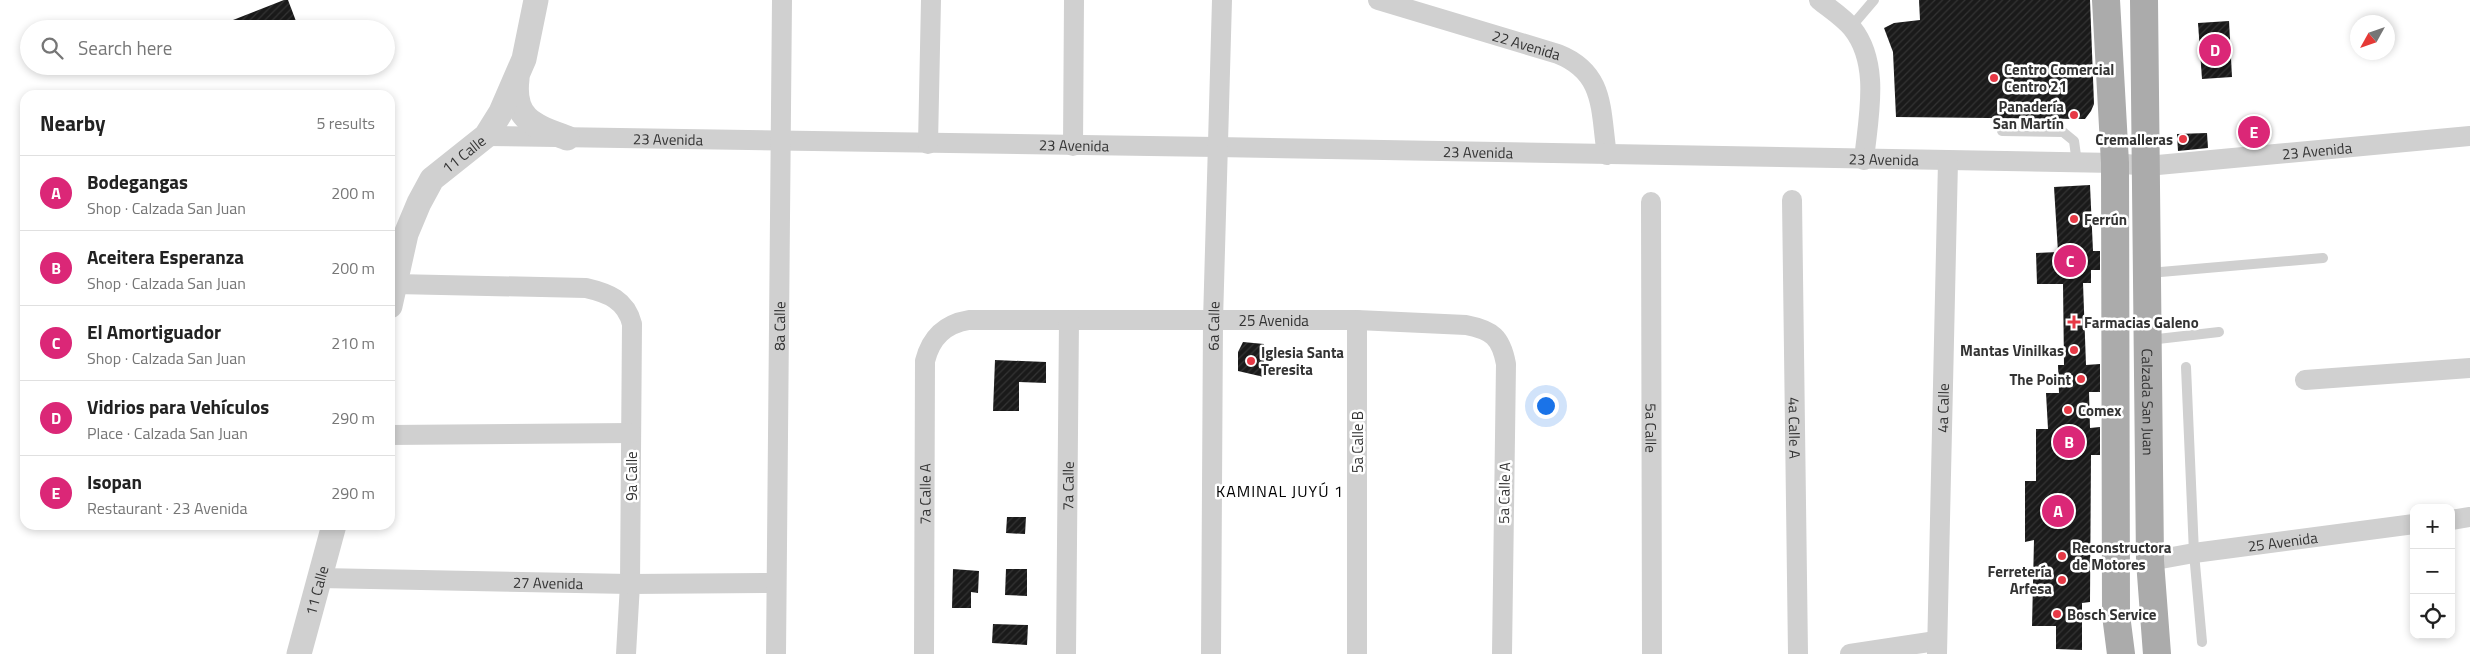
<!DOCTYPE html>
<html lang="en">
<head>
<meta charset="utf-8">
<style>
	:root { --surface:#fff; --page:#f2f2f2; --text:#222; --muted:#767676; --line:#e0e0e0; --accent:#db2777 }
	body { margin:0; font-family:"Titillium Web",sans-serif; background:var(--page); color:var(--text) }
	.controls { position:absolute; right:15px; bottom:15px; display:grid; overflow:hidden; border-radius:10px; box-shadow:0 2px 8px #0003 }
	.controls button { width:45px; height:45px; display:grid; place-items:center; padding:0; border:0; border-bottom:1px solid var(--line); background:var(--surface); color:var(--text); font:25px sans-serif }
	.compass { position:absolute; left:2350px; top:15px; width:45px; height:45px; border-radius:50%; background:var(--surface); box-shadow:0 2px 8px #0003; rotate:230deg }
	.you { position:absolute; left:1545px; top:405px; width:18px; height:18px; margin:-12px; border:4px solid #fff; border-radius:50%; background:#1a73e8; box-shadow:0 0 0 8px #1a73e833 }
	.badge { display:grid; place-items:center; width:32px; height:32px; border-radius:50%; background:var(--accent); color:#fff; font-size:16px; font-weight:700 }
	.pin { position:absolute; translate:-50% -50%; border:2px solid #fff; box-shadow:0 1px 5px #0006 }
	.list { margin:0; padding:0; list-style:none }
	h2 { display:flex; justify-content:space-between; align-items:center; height:65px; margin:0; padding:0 20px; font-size:21px }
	h2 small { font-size:16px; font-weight:400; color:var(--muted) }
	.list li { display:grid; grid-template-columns:32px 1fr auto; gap:15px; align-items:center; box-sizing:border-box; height:75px; padding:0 20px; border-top:1px solid var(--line) }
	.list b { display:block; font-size:19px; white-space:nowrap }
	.list p { margin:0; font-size:16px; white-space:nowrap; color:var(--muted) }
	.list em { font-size:16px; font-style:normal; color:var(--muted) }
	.icon { flex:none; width:28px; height:28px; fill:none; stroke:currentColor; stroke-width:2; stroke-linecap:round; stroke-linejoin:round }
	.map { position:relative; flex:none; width:2470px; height:654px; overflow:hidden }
	.search { position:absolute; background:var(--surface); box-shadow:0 2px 8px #0003; left:20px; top:20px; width:375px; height:55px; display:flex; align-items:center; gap:12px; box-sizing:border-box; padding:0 18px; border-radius:28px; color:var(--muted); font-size:19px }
	.panel { position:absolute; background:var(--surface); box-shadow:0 2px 8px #0003; left:20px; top:90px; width:375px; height:440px; border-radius:15px }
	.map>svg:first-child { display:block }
	.building { fill:url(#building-hatch) }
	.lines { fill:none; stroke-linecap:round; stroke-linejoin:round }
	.service { stroke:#d0d0d0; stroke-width:10 }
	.minor { stroke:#d0d0d0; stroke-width:20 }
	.tertiary { stroke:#d0d0d0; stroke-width:25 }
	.primary { stroke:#ababab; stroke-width:28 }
	.poi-dot { fill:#e63946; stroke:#fff; stroke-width:2 }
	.labels { text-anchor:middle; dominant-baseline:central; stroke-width:5; stroke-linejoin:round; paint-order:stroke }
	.street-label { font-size:15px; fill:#333; stroke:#fff }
	.poi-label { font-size:15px; font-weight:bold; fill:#333; stroke:#fff; text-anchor:start }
	.neighbourhood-label { font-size:16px; letter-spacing:1px; fill:#000; stroke:#fff }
</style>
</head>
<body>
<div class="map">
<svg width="2470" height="654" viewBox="0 0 2470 654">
	<defs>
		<pattern id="building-hatch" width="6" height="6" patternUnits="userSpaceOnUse" patternTransform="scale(1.25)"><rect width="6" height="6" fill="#1a1a1a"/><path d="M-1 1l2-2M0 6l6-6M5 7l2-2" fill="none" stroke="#333"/></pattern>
	</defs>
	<rect width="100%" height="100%" fill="#fff"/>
	<g class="building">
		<polygon points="284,0 288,0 299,29 210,29"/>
		<polygon points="1919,0 2090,0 2094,104 2091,111 2085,119 1896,117 1893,52 1884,28 1894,23 1920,20"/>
		<polygon points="2229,21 2232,77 2202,79 2198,23"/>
		<polygon points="2207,133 2208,148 2178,151 2177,134"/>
		<polygon points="2090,185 2093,251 2100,251 2100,270 2091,270 2091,283 2083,283 2086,365 2100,364 2100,392 2089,392 2090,428 2100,427 2100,455 2091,455 2090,602 2082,603 2082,650 2056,649 2056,626 2032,626 2034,540 2025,542 2025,481 2036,481 2036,429 2048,429 2046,393 2059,393 2058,365 2064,365 2063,284 2037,284 2036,253 2058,252 2054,187"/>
		<polygon points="1243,342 1264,344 1264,377 1238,371 1238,352"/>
		<polygon points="995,360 1046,362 1046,383 1019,382 1019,411 993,411"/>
		<polygon points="1007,517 1026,517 1025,534 1006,533"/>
		<polygon points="953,569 979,571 978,593 971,592 971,608 952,608"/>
		<polygon points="1006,569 1027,569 1027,596 1005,595"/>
		<polygon points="993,624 1028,625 1027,645 992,643"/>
	</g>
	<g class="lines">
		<g class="service">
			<polyline points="1851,27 1874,0"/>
			<polyline points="2002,131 2063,132 2074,141 2077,163"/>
			<polyline points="2149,273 2323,258"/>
			<polyline points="2149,340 2219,332"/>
			<polyline points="2186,367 2194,553 2202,642"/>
		</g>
		<g class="minor">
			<path id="s1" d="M1378,0L1558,54C1606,73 1600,111 1607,155"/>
			<path d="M1819,0C1830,9 1843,17 1852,28C1881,64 1868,118 1864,160"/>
			<path id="s2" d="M486,136L1216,147L2115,163L2147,166L2470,136"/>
			<polyline points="928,144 931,0"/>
			<polyline points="1073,146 1074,0"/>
			<path id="s3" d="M1792,200L1798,654"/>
			<path id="s4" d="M1651,202L1652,654"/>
			<path d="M395,284L586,288C608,293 626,300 632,324L630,584L626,654"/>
			<polyline points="2305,380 2470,368"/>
			<polyline points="390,435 631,433"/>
			<polyline points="2451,520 2470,517"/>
			<path id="s5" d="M2150,561L2194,553L2414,524"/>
			<path id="s6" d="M320,578L630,584L775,583"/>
			<path id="s7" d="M776,654L782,0"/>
			<path id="s8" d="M924,654L925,361C931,337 945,324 969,320H1357L1466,325C1492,330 1501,337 1506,364L1502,654"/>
			<path id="s9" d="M1066,654L1069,320"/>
			<path id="s10" d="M1211,654L1213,321L1222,0"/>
			<polyline points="1357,654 1357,320"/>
			<polyline points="1850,654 1936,641"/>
			<path id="s11" d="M1937,654L1948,161"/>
		</g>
		<g class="tertiary">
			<path d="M517,79C512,120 535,126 567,138"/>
			<path id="s12" d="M390,306L406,234L419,203L432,179L486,136L501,112L524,59L536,0"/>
			<path id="s13" d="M299,654L334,525"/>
		</g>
		<g class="primary">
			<polyline points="2106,0 2115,163 2116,615 2121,654"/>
			<path id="s14" d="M2144,0L2150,561L2157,654"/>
		</g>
	</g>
	<g class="poi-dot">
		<circle cx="1994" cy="78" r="5"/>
		<circle cx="2074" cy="115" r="5"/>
		<circle cx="2183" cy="139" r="5"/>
		<circle cx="2074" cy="219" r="5"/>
		<path d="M2071.5 314.5h5v5h5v5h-5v5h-5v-5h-5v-5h5z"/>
		<circle cx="2074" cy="350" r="5"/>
		<circle cx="1251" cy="361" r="5"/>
		<circle cx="2081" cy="379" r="5"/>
		<circle cx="2068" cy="410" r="5"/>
		<circle cx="2062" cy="556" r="5"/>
		<circle cx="2062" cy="580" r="5"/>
		<circle cx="2057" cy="614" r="5"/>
	</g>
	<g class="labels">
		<g class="street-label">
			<text stroke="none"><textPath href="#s1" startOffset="155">22 Avenida</textPath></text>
			<text stroke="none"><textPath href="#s2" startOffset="182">23 Avenida</textPath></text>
			<text stroke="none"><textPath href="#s2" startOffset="588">23 Avenida</textPath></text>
			<text stroke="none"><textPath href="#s2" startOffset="1832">23 Avenida</textPath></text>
			<text stroke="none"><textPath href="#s2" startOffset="992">23 Avenida</textPath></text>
			<text stroke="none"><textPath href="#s12" startOffset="175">11 Calle</textPath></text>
			<text stroke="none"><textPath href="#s2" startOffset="1398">23 Avenida</textPath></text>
			<text stroke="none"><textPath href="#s8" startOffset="662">25 Avenida</textPath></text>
			<text stroke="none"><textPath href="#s7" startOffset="328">8a Calle</textPath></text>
			<text stroke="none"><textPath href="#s10" startOffset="328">6a Calle</textPath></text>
			<text stroke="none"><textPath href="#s14" startOffset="402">Calzada San Juan</textPath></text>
			<text stroke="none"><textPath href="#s11" startOffset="246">4a Calle</textPath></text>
			<text stroke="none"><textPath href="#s3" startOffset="228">4a Calle A</textPath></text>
			<text stroke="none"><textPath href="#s4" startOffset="226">5a Calle</textPath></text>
			<text transform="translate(1357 442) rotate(-90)">5a Calle B</text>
			<text transform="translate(631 476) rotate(-90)">9a Calle</text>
			<text stroke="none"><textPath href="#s9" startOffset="168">7a Calle</textPath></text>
			<text transform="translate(1504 493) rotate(-89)">5a Calle A</text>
			<text stroke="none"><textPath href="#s8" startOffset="160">7a Calle A</textPath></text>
			<text stroke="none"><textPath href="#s5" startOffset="134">25 Avenida</textPath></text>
			<text stroke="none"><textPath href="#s6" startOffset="228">27 Avenida</textPath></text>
			<text stroke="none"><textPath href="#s13" startOffset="66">11 Calle</textPath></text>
		</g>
		<g class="poi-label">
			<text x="2004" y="69">Centro Comercial<tspan x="2004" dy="17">Centro 21</tspan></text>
			<text x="2064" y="106" text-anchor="end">Panadería<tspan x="2064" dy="17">San Martín</tspan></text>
			<text x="2173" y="139" text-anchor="end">Cremalleras</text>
			<text x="2084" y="219">Ferrún</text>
			<text x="2084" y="322">Farmacias Galeno</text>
			<text x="2064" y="350" text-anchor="end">Mantas Vinilkas</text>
			<text x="1261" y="352">Iglesia Santa<tspan x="1261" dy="17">Teresita</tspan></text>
			<text x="2071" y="379" text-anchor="end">The Point</text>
			<text x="2078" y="410">Comex</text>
			<text x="2072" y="547">Reconstructora<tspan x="2072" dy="17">de Motores</tspan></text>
			<text x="2052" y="571" text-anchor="end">Ferretería<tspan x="2052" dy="17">Arfesa</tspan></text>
			<text x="2067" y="614">Bosch Service</text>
		</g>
		<g class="neighbourhood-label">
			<text x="1280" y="491">KAMINAL JUYÚ 1</text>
		</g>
	</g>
</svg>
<div class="controls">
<button>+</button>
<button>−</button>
<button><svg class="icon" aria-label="locate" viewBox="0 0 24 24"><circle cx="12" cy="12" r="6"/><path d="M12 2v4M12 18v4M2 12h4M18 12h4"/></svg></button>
</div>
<svg class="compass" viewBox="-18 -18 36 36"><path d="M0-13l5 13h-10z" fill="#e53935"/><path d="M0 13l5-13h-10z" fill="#767676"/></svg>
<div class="you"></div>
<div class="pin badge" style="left:2058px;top:511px">A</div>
<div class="pin badge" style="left:2069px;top:442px">B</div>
<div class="pin badge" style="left:2070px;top:261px">C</div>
<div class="pin badge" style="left:2215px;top:50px">D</div>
<div class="pin badge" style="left:2254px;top:132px">E</div>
<div class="search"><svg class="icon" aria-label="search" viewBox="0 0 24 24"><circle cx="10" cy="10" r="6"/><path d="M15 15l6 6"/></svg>Search here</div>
<section class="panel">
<h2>Nearby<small>5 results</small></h2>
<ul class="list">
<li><span class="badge">A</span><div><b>Bodegangas</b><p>Shop · Calzada San Juan</p></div><em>200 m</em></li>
<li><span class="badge">B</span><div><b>Aceitera Esperanza</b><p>Shop · Calzada San Juan</p></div><em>200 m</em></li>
<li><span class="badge">C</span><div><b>El Amortiguador</b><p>Shop · Calzada San Juan</p></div><em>210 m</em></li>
<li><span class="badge">D</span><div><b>Vidrios para Vehículos</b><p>Place · Calzada San Juan</p></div><em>290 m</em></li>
<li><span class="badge">E</span><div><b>Isopan</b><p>Restaurant · 23 Avenida</p></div><em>290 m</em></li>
</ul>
</section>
</div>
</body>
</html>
